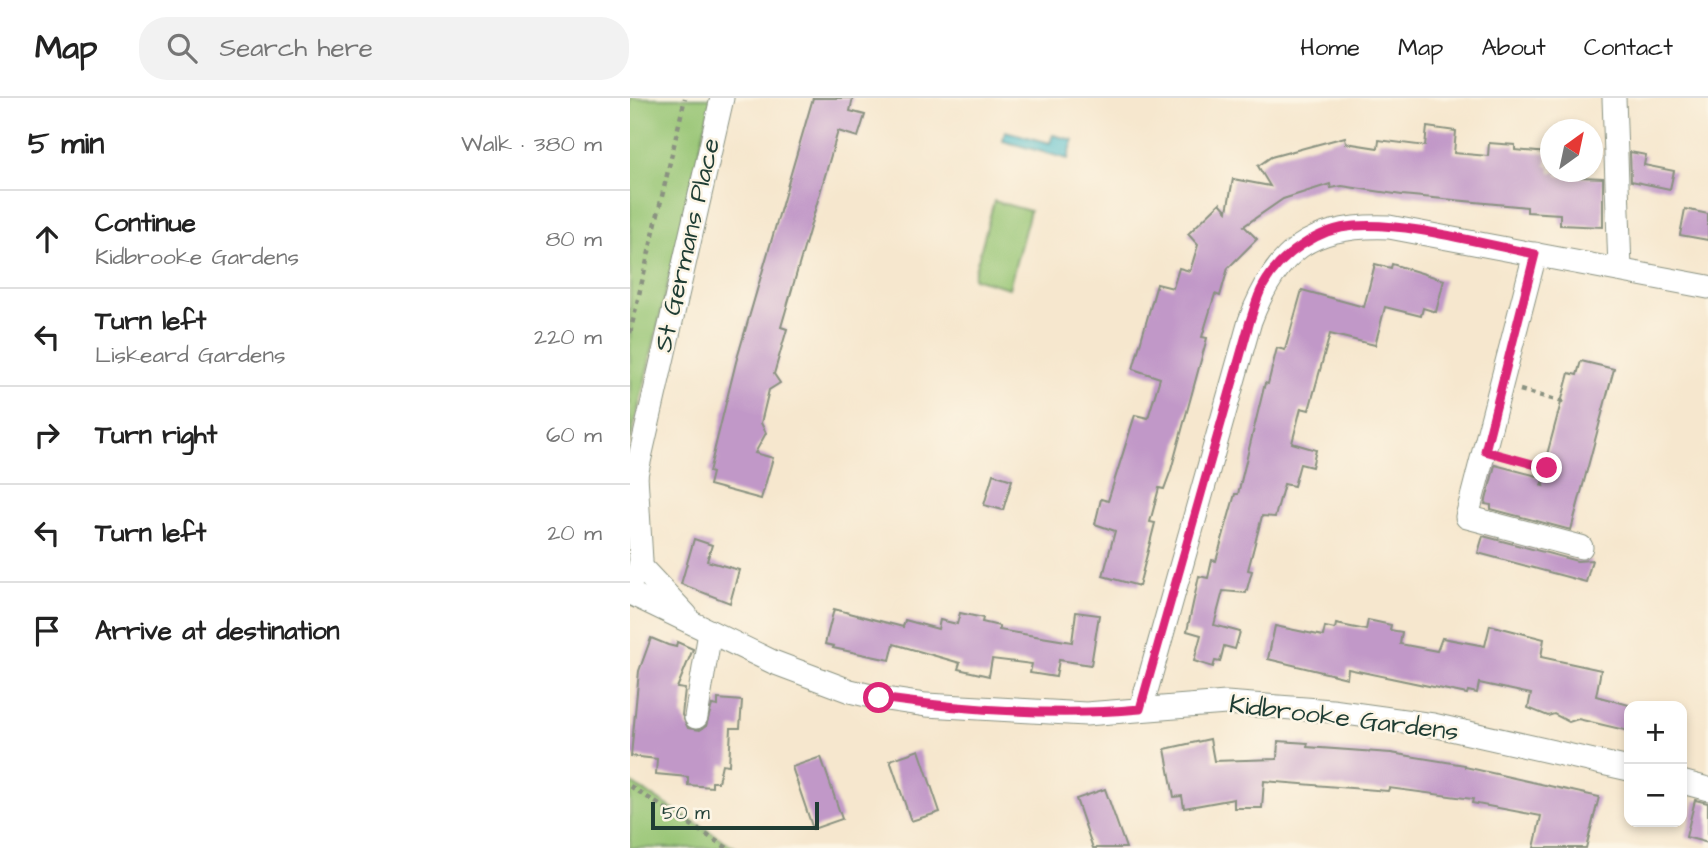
<!DOCTYPE html>
<html lang="en">
<head>
<meta charset="utf-8">
<style>
	:root { --surface:#fff; --page:#f2f2f2; --text:#222; --muted:#767676; --line:#e0e0e0 }
	body { margin:0; font-family:"Architects Daughter",sans-serif; background:var(--page); color:var(--text) }
	.controls { position:absolute; right:21px; bottom:21px; display:grid; overflow:hidden; border-radius:14px; box-shadow:0 4px 10px #0003 }
	.controls button { width:63px; height:63px; display:grid; place-items:center; padding:0; border:0; border-bottom:2px solid var(--line); background:var(--surface); color:var(--text); font:35px sans-serif }
	.compass { position:absolute; left:910px; top:21px; width:63px; height:63px; border-radius:50%; background:var(--surface); box-shadow:0 4px 10px #0003; rotate:33deg }
	.scale { position:absolute; left:21px; bottom:18px; width:168px; box-sizing:border-box; padding-left:7px; border:4px solid #1f3d34; border-top:0; font-size:19px; line-height:24px; white-space:nowrap; color:#1f3d34; -webkit-text-stroke:5px #fcf5e5; paint-order:stroke }
	.stop { position:absolute; width:21px; height:21px; margin:-16px; border:5px solid #db2777; border-radius:50%; background:#fff }
	.stop.end { background:#db2777; border-color:#fff; box-shadow:0 2px 7px #0008 }
	.list { margin:0; padding:0; list-style:none }
	h2 { display:flex; justify-content:space-between; align-items:center; height:91px; margin:0; padding:0 28px; font-size:30px }
	h2 small { font-size:23px; font-weight:400; color:var(--muted) }
	.list li { display:grid; grid-template-columns:46px 1fr auto; gap:21px; align-items:center; box-sizing:border-box; height:98px; padding:0 28px; border-top:2px solid var(--line) }
	.list b { display:block; font-size:26px; white-space:nowrap }
	.list p { margin:0; font-size:23px; white-space:nowrap; color:var(--muted) }
	.list em { font-size:23px; font-style:normal; color:var(--muted) }
	.icon { flex:none; width:38px; height:38px; fill:none; stroke:currentColor; stroke-width:2; stroke-linecap:round; stroke-linejoin:round }
	.map { position:relative; flex:none; width:1078px; height:750px; overflow:hidden }
	header { display:flex; align-items:center; gap:42px; box-sizing:border-box; height:98px; padding:0 35px; background:var(--surface); border-bottom:2px solid var(--line) }
	header strong { font-size:33px }
	nav { display:flex; gap:38px; margin-inline-start:auto; font-size:24px }
	.search { width:490px; height:63px; background:var(--page); display:flex; align-items:center; gap:18px; box-sizing:border-box; padding:0 24px; border-radius:28px; color:var(--muted); font-size:26px }
	main { display:flex }
	aside { flex:1; background:var(--surface) }
	.map>svg:first-child { display:block }
	.green { fill:#95c472; stroke:#5a8053; stroke-width:2 }
	.water { fill:#50bccb; stroke:#387c80; stroke-width:2 }
	.building { fill:#c198c8 }
	.lines { fill:none; stroke-linecap:round; stroke-linejoin:round }
	.minor-casing { stroke:#8a9281; stroke-width:25 }
	.path { stroke:#8a9281; stroke-width:4.5; stroke-dasharray:5 5; stroke-linecap:butt }
	.minor { stroke:#fff; stroke-width:23 }
	.route { stroke:#db2777; stroke-width:9 }
	.labels { text-anchor:middle; dominant-baseline:central; stroke-width:5; stroke-linejoin:round; paint-order:stroke }
	.street-label { font-size:26px; fill:#1f3d34; stroke:#fcf5e5 }
</style>
</head>
<body>
<header>
<strong>Map</strong>
<div class="search"><svg class="icon" aria-label="search" viewBox="0 0 24 24"><circle cx="10" cy="10" r="6"/><path d="M15 15l6 6"/></svg>Search here</div>
<nav><a>Home</a><a>Map</a><a>About</a><a>Contact</a></nav>
</header>
<main>
<aside>
<h2>5 min<small>Walk · 380 m</small></h2>
<ul class="list">
<li><svg class="icon" aria-label="ahead" viewBox="0 0 24 24"><path d="M12 20V5M6 11l6-6 6 6"/></svg><div><b>Continue</b><p>Kidbrooke Gardens</p></div><em>80 m</em></li>
<li><svg class="icon" aria-label="left" viewBox="0 0 24 24"><path d="M17 20v-9H6M10 6l-5 5 5 5"/></svg><div><b>Turn left</b><p>Liskeard Gardens</p></div><em>220 m</em></li>
<li><svg class="icon" aria-label="right" viewBox="0 0 24 24"><path d="M7 20v-9h11M14 6l5 5-5 5"/></svg><div><b>Turn right</b></div><em>60 m</em></li>
<li><svg class="icon" aria-label="left" viewBox="0 0 24 24"><path d="M17 20v-9H6M10 6l-5 5 5 5"/></svg><div><b>Turn left</b></div><em>20 m</em></li>
<li><svg class="icon" aria-label="arrive" viewBox="0 0 24 24"><path d="M6 21V4h12l-3 4 3 4H6"/></svg><div><b>Arrive at destination</b></div></li>
</ul>
</aside>
<div class="map">
<svg width="1078" height="750" viewBox="0 0 1078 750">
	<rect width="100%" height="100%" fill="#fcf5e5"/>
	<filter id="ink" filterUnits="userSpaceOnUse"><feTurbulence type="fractalNoise" baseFrequency=".0143" numOctaves="2"/><feDisplacementMap in="SourceGraphic" scale="14" xChannelSelector="R" yChannelSelector="G"/><feConvolveMatrix kernelMatrix="1 2 1 2 8 2 1 2 1" color-interpolation-filters="sRGB"/></filter>
	<filter id="wash" filterUnits="userSpaceOnUse"><feTurbulence type="fractalNoise" baseFrequency=".00686" numOctaves="4" result="noise"/><feDisplacementMap in="SourceGraphic" scale="28" xChannelSelector="R" yChannelSelector="G"/><feGaussianBlur stdDeviation="1.57" result="paint"/><feColorMatrix in="noise" values="0 0 0 0 0 0 0 0 0 0 0 0 0 0 0 0 0 1.4 0 .05"/><feComposite in="paint" operator="in"/></filter>
	<g filter="url(#wash)">
		<rect width="100%" height="100%" fill="#f6e7ce"/>
		<g class="green">
			<polygon points="0,0 82,0 0,346"/>
			<polygon points="364,103 400,113 379,190 343,180"/>
			<polygon points="0,684 106,750 0,750"/>
		</g>
		<polygon class="water" points="375,33 420,45 423,37 443,42 438,61 373,43"/>
		<g id="blocks">
			<g class="building">
				<polygon points="183,0 223,0 220,13 235,17 228,39 208,33 151,229 157,231 144,276 150,285 139,292 131,325 136,335 125,355 143,360 131,401 79,387 82,375 79,374 106,264"/>
				<polygon points="797,29 826,33 824,55 858,58 859,45 885,47 885,52 917,55 916,68 920,68 920,74 927,74 927,78 973,80 973,129 930,127 930,116 897,114 897,109 772,97 712,88 701,90 700,86 653,101 614,128 627,141 598,170 590,198 585,196 572,239 577,240 541,372 534,391 529,390 520,424 525,425 509,488 473,478 485,433 465,426 471,401 478,403 505,317 518,320 530,280 503,271 527,186 543,190 549,170 560,173 568,147 558,136 590,105 597,113 603,81 640,88 628,68 641,59 715,39 716,45 748,50 749,42 795,48"/>
				<polygon points="1000,54 1016,57 1014,67 1044,73 1040,91 1001,83"/>
				<polygon points="1055,111 1078,116 1078,142 1050,137"/>
				<polygon points="745,166 761,170 762,166 814,182 806,214 793,210 791,218 755,209 745,247 700,236 679,312 671,310 662,345 686,352 682,369 670,366 664,388 654,386 645,419 632,418 618,472 622,473 616,495 593,493 584,527 610,534 605,551 594,548 590,564 585,563 583,569 564,563 571,537 557,533 569,478 578,480 582,462 586,463 605,396 608,396 635,285 638,286 647,250 655,252 672,192 734,209"/>
				<polygon points="951,263 984,271 941,432 861,411 861,407 855,406 865,367 911,379 939,275 947,277"/>
				<polygon points="363,376 382,382 373,412 354,407"/>
				<polygon points="853,438 947,463 962,462 956,484 848,455"/>
				<polygon points="64,441 82,447 77,463 109,472 100,505 51,486"/>
				<polygon points="204,511 273,529 275,522 308,531 310,522 327,526 330,515 353,520 352,524 369,528 369,532 442,544 446,514 469,517 461,567 429,562 426,579 400,575 402,566 362,561 359,578 328,571 330,565 264,546 260,562 203,550 204,548 195,546"/>
				<polygon points="738,522 761,527 760,532 772,534 770,546 807,553 812,540 855,548 860,527 914,541 911,559 971,572 966,598 999,607 999,633 948,621 939,624 924,616 918,618 898,610 901,596 849,585 847,595 838,593 837,596 718,571 717,580 638,561 645,528 693,538 695,529 705,531 706,526 736,532"/>
				<polygon points="21,540 38,547 46,549 47,544 63,551 47,590 55,591 52,617 58,630 70,632 76,628 82,607 88,608 88,601 112,603 110,630 101,630 99,667 92,666 88,684 82,684 82,689 58,687 58,679 26,676 27,661 1,658 9,573"/>
				<polygon points="580,641 584,663 647,661 648,643 678,645 677,649 761,655 835,667 835,669 969,699 956,750 904,750 911,718 842,705 843,701 759,690 758,693 634,683 632,710 604,710 604,701 554,710 552,698 544,699 535,651"/>
				<polygon points="289,652 310,714 281,723 260,662"/>
				<polygon points="191,659 212,721 183,731 162,669"/>
				<polygon points="475,691 496,750 463,750 446,701"/>
				<polygon points="1065,702 1078,705 1078,745 1056,739"/>
			</g>
		</g>
	</g>
	<g filter="url(#ink)">
		<use href="#blocks" fill-opacity="0" stroke="#8a9281" stroke-width="2"/>
		<g class="lines">
			<g class="minor-casing">
				<g id="minor">
					<polyline points="984,0 990,171"/>
					<polyline points="905,156 837,419 951,449"/>
					<polyline points="0,392 6,377 92,0"/>
					<polyline points="10,468 56,517"/>
					<polyline points="0,484 9,473 11,463 6,377"/>
					<polyline points="0,495 143,564 220,593 249,600 296,607 456,616 596,605 702,613 803,627 999,671"/>
					<path d="M511,611L620,223C647,152 681,126 759,129L1078,189"/>
					<polyline points="66,619 80,534"/>
					<polyline points="1052,684 1078,691"/>
				</g>
			</g>
			<g class="path">
				<polyline points="0,235 55,0"/>
				<polyline points="890,292 937,305"/>
				<polyline points="873,358 917,370 911,393"/>
				<polyline points="0,688 97,750"/>
			</g>
			<use href="#minor" class="minor"/>
		</g>
	</g>
	<g class="lines" filter="url(#ink)">
		<path class="route" d="M249,600C335,612 423,619 510,611L620,223C624,212 627,198 633,188C650,157 689,130 725,128C779,124 851,146 905,156L855,353L917,370"/>
	</g>
	<g class="labels">
		<g class="street-label">
			<text transform="translate(57 147) rotate(-77)">St Germans Place</text>
			<text transform="translate(714 620) rotate(7)">Kidbrooke Gardens</text>
		</g>
	</g>
</svg>
<div class="controls">
<button>+</button>
<button>−</button>
</div>
<svg class="compass" viewBox="-18 -18 36 36"><path d="M0-13l5 13h-10z" fill="#e53935"/><path d="M0 13l5-13h-10z" fill="#767676"/></svg>
<div class="scale">50 m</div>
<div class="stop" style="left:249px;top:600px"></div>
<div class="stop end" style="left:917px;top:370px"></div>
</div>
</main>
</body>
</html>
